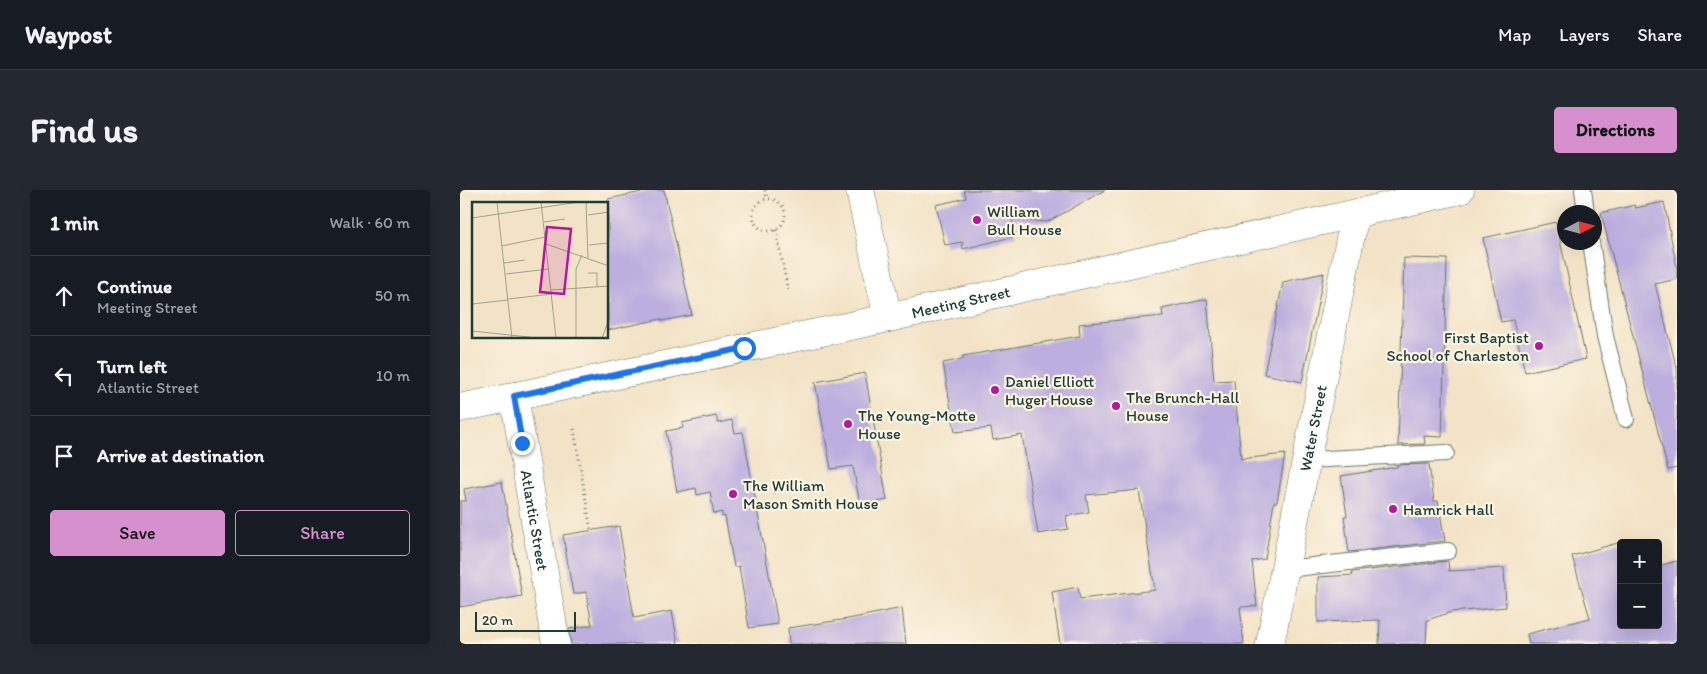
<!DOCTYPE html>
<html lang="en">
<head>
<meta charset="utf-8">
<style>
	:root { --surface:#171b24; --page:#242831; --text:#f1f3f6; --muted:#9ea1a6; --line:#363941; --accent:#d690ce }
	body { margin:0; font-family:Itim,sans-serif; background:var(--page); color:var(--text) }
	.controls { position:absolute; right:15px; bottom:15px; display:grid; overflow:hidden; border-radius:5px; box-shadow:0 5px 20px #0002 }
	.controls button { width:45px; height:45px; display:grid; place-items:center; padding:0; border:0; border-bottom:1px solid var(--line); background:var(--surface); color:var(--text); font:25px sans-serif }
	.compass { position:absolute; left:1097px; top:15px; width:45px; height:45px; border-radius:50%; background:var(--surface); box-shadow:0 5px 20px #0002; rotate:84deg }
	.scale { position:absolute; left:15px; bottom:12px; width:101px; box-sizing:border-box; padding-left:5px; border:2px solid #1f3d34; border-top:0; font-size:14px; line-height:18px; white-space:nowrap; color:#1f3d34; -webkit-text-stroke:4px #fcf5e5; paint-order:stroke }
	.stop { position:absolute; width:15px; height:15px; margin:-11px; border:4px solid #1a73e8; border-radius:50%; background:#fff }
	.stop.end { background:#1a73e8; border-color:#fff; box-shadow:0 1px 5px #0008 }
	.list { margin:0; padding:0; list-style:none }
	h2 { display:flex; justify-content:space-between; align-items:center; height:65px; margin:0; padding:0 20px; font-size:21px }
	h2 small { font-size:16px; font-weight:400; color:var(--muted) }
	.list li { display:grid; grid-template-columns:32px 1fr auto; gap:15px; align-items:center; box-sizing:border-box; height:80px; padding:0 20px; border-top:1px solid var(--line) }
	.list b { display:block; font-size:19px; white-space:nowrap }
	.list p { margin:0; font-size:16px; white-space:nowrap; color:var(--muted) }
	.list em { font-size:16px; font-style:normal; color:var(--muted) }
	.actions { display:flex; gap:10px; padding:15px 20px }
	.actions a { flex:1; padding:11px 0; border:1px solid var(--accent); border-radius:5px; text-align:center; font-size:18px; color:var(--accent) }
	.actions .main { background:var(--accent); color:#111 }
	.icon { flex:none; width:28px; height:28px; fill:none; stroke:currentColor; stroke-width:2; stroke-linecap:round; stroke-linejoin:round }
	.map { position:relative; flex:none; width:1217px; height:454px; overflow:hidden; border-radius:5px }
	header { display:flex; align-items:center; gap:30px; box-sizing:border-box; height:70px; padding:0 25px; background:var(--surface); border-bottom:1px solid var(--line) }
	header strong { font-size:24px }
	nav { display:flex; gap:28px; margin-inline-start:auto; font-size:18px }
	.intro { display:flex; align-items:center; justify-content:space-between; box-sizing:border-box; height:120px; padding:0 30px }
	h1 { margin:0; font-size:35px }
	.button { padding:12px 22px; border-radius:5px; background:var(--accent); color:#111; font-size:18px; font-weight:700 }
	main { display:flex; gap:30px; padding:0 30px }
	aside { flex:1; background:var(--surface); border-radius:5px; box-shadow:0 5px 20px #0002 }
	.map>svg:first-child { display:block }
	.building { fill:#bcaedf }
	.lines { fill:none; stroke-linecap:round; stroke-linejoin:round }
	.lane-casing { stroke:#697767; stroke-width:18 }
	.street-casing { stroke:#697767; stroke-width:29 }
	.path { stroke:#697767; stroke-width:3; stroke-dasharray:1 4; stroke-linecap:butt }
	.lane { stroke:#fff; stroke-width:16 }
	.street { stroke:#fff; stroke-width:28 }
	.route { stroke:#1a73e8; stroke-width:6 }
	.poi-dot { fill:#b5179e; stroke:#fcf5e5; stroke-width:2 }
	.labels { text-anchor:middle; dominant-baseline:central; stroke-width:4.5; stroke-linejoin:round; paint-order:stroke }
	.poi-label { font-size:16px; fill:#1f3d34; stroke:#fcf5e5; text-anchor:start }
	.street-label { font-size:16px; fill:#1f3d34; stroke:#fcf5e5 }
	.inset-road { fill:none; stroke:#9ea18c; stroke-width:1 }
	.view { fill:#b5179e; fill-opacity:0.15; stroke:#b5179e; stroke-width:2.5 }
	.inset-edge { fill:none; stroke:#1f3d34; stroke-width:2.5 }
</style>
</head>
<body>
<header>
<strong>Waypost</strong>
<nav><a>Map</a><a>Layers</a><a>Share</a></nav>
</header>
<div class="intro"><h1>Find us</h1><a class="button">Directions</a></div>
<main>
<aside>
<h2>1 min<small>Walk · 60 m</small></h2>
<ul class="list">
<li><svg class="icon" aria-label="ahead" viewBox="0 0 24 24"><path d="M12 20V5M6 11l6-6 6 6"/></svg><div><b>Continue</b><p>Meeting Street</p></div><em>50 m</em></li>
<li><svg class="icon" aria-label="left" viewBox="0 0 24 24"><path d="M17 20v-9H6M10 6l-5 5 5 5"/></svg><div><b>Turn left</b><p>Atlantic Street</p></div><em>10 m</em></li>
<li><svg class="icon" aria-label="arrive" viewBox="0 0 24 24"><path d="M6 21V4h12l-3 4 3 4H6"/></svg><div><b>Arrive at destination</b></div></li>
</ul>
<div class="actions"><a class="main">Save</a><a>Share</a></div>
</aside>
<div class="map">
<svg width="1217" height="454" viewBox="0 0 1217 454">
	<rect width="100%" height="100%" fill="#fcf5e5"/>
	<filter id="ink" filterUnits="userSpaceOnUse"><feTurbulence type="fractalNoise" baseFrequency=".02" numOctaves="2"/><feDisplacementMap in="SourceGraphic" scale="10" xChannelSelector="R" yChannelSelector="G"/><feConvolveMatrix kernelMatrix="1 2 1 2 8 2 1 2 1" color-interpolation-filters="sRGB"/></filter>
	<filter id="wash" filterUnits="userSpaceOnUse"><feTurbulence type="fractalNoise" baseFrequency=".0096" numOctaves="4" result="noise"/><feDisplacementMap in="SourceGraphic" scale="20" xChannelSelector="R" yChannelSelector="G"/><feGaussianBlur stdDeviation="1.12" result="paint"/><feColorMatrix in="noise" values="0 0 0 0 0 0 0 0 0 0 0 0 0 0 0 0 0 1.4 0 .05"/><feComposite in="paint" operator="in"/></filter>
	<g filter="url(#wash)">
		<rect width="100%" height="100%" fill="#f3e3c6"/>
		<g id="blocks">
			<g class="building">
				<polygon points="191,0 204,0 232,125 202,131 201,129 148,140 148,9"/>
				<polygon points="504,0 645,0 591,30 586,32 552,29 556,46 503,59 502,52 485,55 476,15 506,8"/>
				<polygon points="1204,12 1217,78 1217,89 1195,94 1217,179 1217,278 1208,280 1141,23 1175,15 1175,18"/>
				<polygon points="1096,32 1126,169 1065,182 1053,130 1041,132 1023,48"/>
				<polygon points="944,68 987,69 982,247 964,246 965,254 938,255"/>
				<polygon points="864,83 842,192 804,184 823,92"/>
				<polygon points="747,109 754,191 774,190 781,269 825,264 817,312 814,312 805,369 792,371 797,416 780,417 784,454 600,454 592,402 618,397 620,409 695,400 679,300 626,305 629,322 606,326 608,339 578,344 562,245 533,250 531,238 495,242 483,173 503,169 503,166 620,146 619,134 703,126 702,119"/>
				<polygon points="405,183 427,310 400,315 393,276 371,279 355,192"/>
				<polygon points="256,226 258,233 272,230 275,243 283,242 318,434 289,438 279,376 274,377 265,326 262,327 262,322 254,324 250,302 237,305 236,298 217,302 206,241 223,238 222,233"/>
				<polygon points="969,274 974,311 978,311 985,351 889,362 884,326 887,326 881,286 937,277 937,275"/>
				<polygon points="42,292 62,406 0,417 0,311 6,311 4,299"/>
				<polygon points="159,336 174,428 212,421 218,454 111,454 109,439 132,435 126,402 113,404 103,345"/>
				<polygon points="1168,350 1169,353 1161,353 1161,435 1198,435 1198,376 1217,371 1217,454 1069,454 1067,444 1130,428 1112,366"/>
				<polygon points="988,371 989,381 1044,378 1046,417 992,422 967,430 966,454 919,454 920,430 858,432 858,387 893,385 892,382"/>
				<polygon points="442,418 446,454 329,454 328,438 388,429"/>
			</g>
		</g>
	</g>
	<g filter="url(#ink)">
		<use href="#blocks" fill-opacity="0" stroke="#697767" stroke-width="1"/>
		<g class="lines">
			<g class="lane-casing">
				<g id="lane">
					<polyline points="1123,0 1126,22"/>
					<polyline points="1131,52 1145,146 1166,229"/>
					<polyline points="847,270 986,263"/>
					<polyline points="826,379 988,361"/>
				</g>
			</g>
			<g class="street-casing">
				<g id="street">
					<polyline points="400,0 428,128"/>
					<path id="s1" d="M54,206L96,454"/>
					<path id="s2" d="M0,218L428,128L1000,0"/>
					<path id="s3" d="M810,454L895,24"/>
				</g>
			</g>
			<g class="path">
				<polyline points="305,0 307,9"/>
				<circle cx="309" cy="25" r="16"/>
				<polyline points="316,40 328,101"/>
				<polyline points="114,239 131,341"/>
			</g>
			<use href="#lane" class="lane"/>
			<use href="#street" class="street"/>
		</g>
	</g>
	<g class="lines" filter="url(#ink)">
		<polyline class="route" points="62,253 54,206 284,158"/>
	</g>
	<g class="poi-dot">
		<circle cx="517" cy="30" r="5"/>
		<circle cx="1079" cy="156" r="5"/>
		<circle cx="535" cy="200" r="5"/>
		<circle cx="656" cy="216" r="5"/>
		<circle cx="388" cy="234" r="5"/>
		<circle cx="273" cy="304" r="5"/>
		<circle cx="933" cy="319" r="5"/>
	</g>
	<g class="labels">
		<g class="poi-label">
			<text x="527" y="21">William<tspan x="527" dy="18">Bull House</tspan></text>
			<text x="1069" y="147" text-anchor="end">First Baptist<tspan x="1069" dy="18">School of Charleston</tspan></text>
			<text x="545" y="191">Daniel Elliott<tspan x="545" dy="18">Huger House</tspan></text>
			<text x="666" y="207">The Brunch-Hall<tspan x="666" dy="18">House</tspan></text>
			<text x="398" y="225">The Young-Motte<tspan x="398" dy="18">House</tspan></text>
			<text x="283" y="295">The William<tspan x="283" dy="18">Mason Smith House</tspan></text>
			<text x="943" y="319">Hamrick Hall</text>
		</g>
		<g class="street-label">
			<text stroke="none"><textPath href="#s2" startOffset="512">Meeting Street</textPath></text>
			<text stroke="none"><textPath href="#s3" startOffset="220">Water Street</textPath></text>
			<text stroke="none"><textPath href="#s1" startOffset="126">Atlantic Street</textPath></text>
		</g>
	</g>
	<g transform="translate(12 12)">
		<rect width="136" height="136" fill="#f3e3c6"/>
		<path class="inset-road" d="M25,0L40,136M69,0L84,136M114,0L116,56M116,13L137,10M0,16L107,0M72,20L93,17M74,42L137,64M117,43L136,41M30,44L73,35M32,61L53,58M116,71H125V85M34,72L77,67M79,88L137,84M36,97L80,92M0,102L36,98M0,129L66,136M104,136V67L110,53M130,136L137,117"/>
		<path class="view" d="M75,25L99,27L92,92L68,90Z"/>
		<rect width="136" height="136" class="inset-edge"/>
	</g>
</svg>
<div class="controls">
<button>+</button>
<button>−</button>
</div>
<svg class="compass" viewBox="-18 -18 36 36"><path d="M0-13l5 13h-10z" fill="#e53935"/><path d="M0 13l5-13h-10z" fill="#9ea1a6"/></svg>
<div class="scale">20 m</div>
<div class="stop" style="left:284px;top:158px"></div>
<div class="stop end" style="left:62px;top:253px"></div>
</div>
</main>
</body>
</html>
